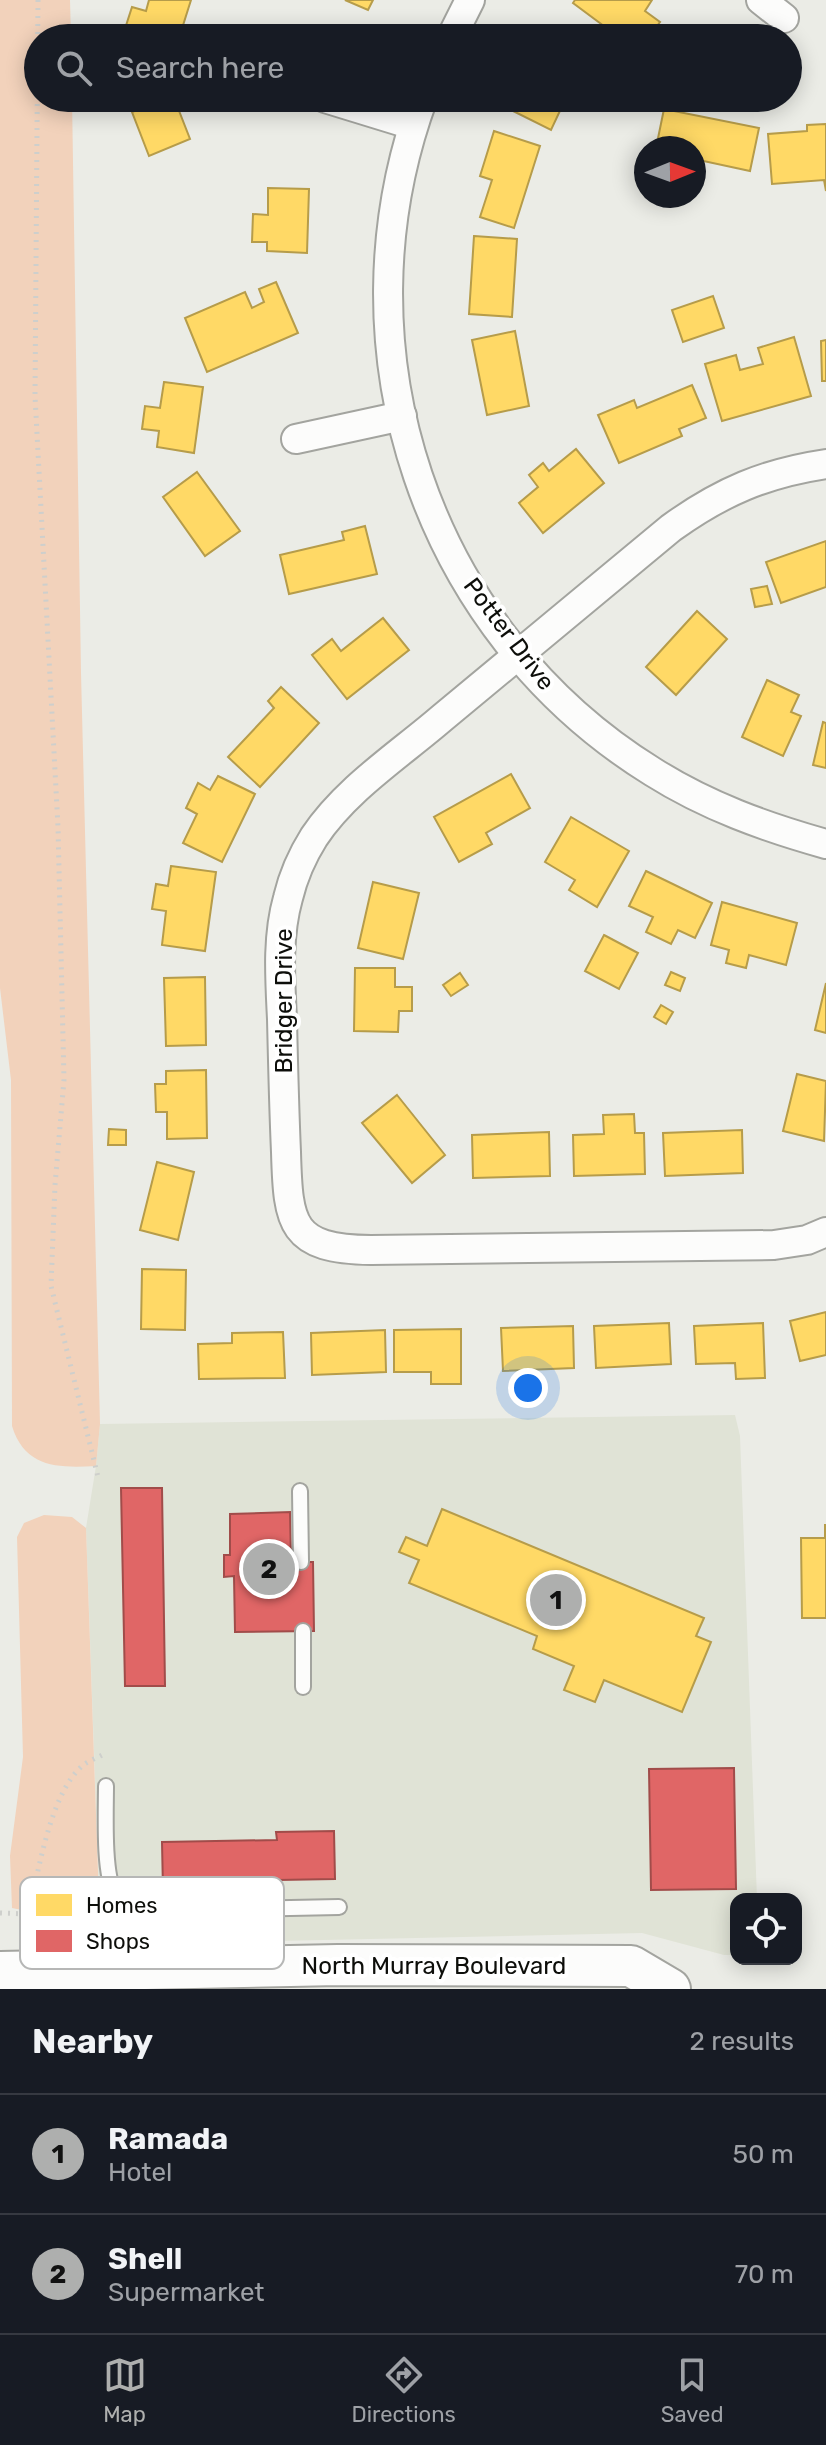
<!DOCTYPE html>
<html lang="en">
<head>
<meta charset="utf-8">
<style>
	:root { --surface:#171b24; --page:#20242c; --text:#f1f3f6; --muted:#9ea1a6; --line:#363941; --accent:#aeafae }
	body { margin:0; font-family:Rubik,sans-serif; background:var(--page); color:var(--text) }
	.controls { position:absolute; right:24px; bottom:24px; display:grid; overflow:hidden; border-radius:16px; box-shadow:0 4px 20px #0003 }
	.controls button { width:72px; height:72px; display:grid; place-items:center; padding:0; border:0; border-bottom:2px solid var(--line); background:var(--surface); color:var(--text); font:40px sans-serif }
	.compass { position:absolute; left:634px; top:136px; width:72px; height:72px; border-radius:50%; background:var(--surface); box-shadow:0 4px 20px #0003; rotate:89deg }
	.you { position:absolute; left:528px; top:1388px; width:28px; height:28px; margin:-20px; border:6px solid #fff; border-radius:50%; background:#1a73e8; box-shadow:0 0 0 12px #1a73e833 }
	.badge { display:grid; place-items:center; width:52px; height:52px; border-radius:50%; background:var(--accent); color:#111; font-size:26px; font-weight:700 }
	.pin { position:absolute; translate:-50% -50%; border:4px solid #fff; box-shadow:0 2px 8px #0006 }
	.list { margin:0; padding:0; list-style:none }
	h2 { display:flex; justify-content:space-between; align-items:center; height:104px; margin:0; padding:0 32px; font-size:34px }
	h2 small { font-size:26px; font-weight:400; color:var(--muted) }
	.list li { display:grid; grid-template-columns:52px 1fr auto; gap:24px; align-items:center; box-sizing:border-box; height:120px; padding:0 32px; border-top:2px solid var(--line) }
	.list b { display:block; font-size:30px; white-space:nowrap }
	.list p { margin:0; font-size:26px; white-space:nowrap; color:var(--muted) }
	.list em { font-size:26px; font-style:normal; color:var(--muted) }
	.icon { flex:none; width:44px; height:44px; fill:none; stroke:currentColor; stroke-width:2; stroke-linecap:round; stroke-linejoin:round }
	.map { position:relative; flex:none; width:826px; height:1989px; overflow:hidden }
	.search { position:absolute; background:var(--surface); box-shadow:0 4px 20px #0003; left:24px; right:24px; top:24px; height:88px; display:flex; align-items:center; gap:20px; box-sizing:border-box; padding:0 28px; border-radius:44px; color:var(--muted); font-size:30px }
	.sheet { height:344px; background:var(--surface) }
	nav { display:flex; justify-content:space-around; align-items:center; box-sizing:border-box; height:112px; border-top:2px solid var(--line); background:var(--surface); font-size:22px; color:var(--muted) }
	nav a { display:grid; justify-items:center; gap:4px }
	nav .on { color:var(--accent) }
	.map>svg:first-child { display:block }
	.built { fill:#e0e3d6 }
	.green { fill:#f2d2bb }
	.homes { fill:#ffd966; stroke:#b69c4a; stroke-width:2 }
	.shops { fill:#e06666; stroke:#a14c4a; stroke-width:2 }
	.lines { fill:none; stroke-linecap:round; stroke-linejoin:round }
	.service-casing { stroke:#a3a49f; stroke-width:18 }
	.minor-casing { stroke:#a3a49f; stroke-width:32 }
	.secondary-casing { stroke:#a3a49f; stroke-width:44 }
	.path { stroke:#cecfcc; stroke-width:5; stroke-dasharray:2 6; stroke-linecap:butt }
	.service { stroke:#fcfcfb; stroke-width:14 }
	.minor { stroke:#fcfcfb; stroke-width:28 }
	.secondary { stroke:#fcfcfb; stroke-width:40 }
	.labels { text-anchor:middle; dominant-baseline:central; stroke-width:8; stroke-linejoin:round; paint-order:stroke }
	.street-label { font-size:24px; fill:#0d0e0a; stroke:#fff }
	.key { fill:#fff; stroke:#b6b7b6; stroke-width:2 }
	.key-label { font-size:22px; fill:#0d0e0a }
</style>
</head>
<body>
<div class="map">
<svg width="826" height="1989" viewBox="0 0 826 1989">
	<rect width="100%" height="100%" fill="#ebece6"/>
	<polygon class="built" points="735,1415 740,1436 757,1899 736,1899 736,1955 724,1955 642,1933 101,1945 86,1528 96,1466 100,1424"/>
	<g class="green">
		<path d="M0,0H70L71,38H38V98H72L81,673L100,1424L96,1466C58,1468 25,1468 12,1426L11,1080L0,988Z"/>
		<polygon points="44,1515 72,1517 86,1528 100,1929 61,1930 62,1918 12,1908 10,1856 23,1757 17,1537 24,1523"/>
	</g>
	<g class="homes">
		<polygon points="149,0 191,0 179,38 122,38 132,7 146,11"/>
		<polygon points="345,0 373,0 368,10"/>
		<polygon points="575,0 652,0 645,11 660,22 648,38 620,38 573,3"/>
		<polygon points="167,98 174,98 190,139 149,156 132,112"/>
		<polygon points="519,98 566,98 551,130 513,111"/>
		<polygon points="664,109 759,128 750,171 694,159 694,148 656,148"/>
		<polygon points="826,124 826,191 824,180 772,184 768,134 807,131 807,125"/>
		<polygon points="494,131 540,146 514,228 480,217 492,180 480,176"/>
		<polygon points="268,188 309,189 307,253 267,251 267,242 252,242 253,214 268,215"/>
		<polygon points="474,236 517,239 512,317 469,314"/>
		<polygon points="276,282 298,333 207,372 185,318 245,292 252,308 264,302 259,289"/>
		<polygon points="713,296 724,328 683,342 672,310"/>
		<polygon points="515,331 529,406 487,415 472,340"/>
		<polygon points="794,337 811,396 722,421 705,364 736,355 740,370 763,364 758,348"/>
		<polygon points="826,340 826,381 822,381 821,341"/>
		<polygon points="164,382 203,387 194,453 157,447 159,431 142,429 145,406 160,408"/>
		<polygon points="692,385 706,418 679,429 682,436 619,463 598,415 634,400 637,408"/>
		<polygon points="576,449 604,483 543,533 519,503 538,487 529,475 543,463 549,471"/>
		<polygon points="197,472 240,531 205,556 163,497"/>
		<polygon points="365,526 377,574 289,594 280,555 344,540 342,532"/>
		<polygon points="826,541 826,587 781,603 766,562"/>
		<polygon points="767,586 772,604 755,607 751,589"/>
		<polygon points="697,611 727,639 676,695 646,667"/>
		<polygon points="383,618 409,650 347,699 312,655 332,639 341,651"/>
		<polygon points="767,680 799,695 791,712 801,716 783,756 742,737"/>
		<polygon points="281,687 319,723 260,787 228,757 274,708 268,701"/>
		<polygon points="823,722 826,723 826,768 813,765"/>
		<polygon points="511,774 530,808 486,833 492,844 459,862 434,817"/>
		<polygon points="218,776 255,794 222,862 183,843 197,814 186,808 198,783 210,790"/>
		<polygon points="571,817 629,851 597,907 569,890 575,880 545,862"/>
		<polygon points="171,866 216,872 205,951 162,945 166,911 152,909 156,884 168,886"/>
		<polygon points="646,871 712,903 695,938 678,930 671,944 646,932 653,917 629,906"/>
		<polygon points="373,882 419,893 403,959 358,948"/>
		<polygon points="722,902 797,923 786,965 749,955 746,968 726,963 729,950 711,945"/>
		<polygon points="604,935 638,953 619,989 585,971"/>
		<polygon points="355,968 395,968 395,987 412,987 412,1011 399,1011 398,1032 354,1031"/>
		<polygon points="671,972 685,978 680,991 665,985"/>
		<polygon points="460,973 468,985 451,996 443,985"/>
		<polygon points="205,977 206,1045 166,1046 164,978"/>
		<polygon points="826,983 826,1033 815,1030"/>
		<polygon points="661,1005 673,1012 666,1024 654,1017"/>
		<polygon points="206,1070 207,1138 167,1139 167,1112 156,1112 155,1084 166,1084 166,1071"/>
		<polygon points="797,1074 826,1081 824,1141 783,1131"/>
		<polygon points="397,1095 445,1155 412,1183 362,1123"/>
		<polygon points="634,1114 635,1133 644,1133 645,1174 574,1176 573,1135 604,1134 603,1115"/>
		<polygon points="109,1129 126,1130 126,1145 108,1145"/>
		<polygon points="742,1130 743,1173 665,1176 663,1133"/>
		<polygon points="549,1132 550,1176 473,1178 472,1135"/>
		<polygon points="157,1162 194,1172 178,1240 140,1230"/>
		<polygon points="142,1269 186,1270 185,1330 141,1329"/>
		<polygon points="826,1312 826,1355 800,1361 790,1321"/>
		<polygon points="669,1323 671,1364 596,1368 594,1326"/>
		<polygon points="763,1323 765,1378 736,1379 735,1363 696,1364 694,1326"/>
		<polygon points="573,1326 574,1368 503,1371 501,1328"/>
		<polygon points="461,1329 461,1384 431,1384 431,1372 394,1372 394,1330"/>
		<polygon points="385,1330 386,1372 312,1375 311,1333"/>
		<polygon points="283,1332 285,1378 199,1379 198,1344 232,1343 232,1333"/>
		<polygon points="442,1509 704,1618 696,1636 711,1642 682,1712 604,1680 595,1702 564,1690 574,1666 533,1649 537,1636 409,1583 419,1560 399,1552 406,1537 427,1546"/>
		<polygon points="825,1525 826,1525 826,1618 802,1618 801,1538 825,1538"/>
	</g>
	<g class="shops">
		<polygon points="121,1488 162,1488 165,1686 125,1686"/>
		<polygon points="290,1512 291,1562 313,1562 314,1631 235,1632 234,1576 224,1577 224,1555 230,1555 230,1514"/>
		<polygon points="734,1768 736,1889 651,1890 649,1769"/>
		<polygon points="334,1831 335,1879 278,1880 278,1888 163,1890 162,1842 277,1840 276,1832"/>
	</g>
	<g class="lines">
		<g class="service-casing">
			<g id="service">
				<polyline points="300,1491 301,1562"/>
				<polyline points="303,1687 303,1631"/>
				<path d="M106,1786C106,1811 103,1875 115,1893C123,1904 136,1907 148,1911L339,1907"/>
			</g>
		</g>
		<g class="minor-casing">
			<g id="minor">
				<polyline points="761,0 784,18"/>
				<polyline points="451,38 470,0"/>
				<polyline points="325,98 413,125"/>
				<path d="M423,98C331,348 425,631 653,772C707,806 765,827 826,844"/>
				<polyline points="296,439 402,416"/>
				<path d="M826,464C765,473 721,492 671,528C594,591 518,655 442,718C399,755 346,789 314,837C302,856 293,877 288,898C277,937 280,978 282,1019C283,1063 284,1107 286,1152C288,1225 291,1249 371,1250L774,1245L807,1240L826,1232"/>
			</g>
		</g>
		<g class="secondary-casing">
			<polyline id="secondary" points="0,1972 338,1965 631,1966 670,1989"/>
		</g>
		<g class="path">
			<polyline points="38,0 35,396 58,827 64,1080 55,1185 51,1286 99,1481"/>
			<path d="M0,1913L28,1914C39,1872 49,1796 82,1766C88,1761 97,1758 104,1754"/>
		</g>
		<use href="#service" class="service"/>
		<use href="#minor" class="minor"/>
		<use href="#secondary" class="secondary"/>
	</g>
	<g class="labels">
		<g class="street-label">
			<text transform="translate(509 634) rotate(53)">Potter Drive</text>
			<text transform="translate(284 1001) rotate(-90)">Bridger Drive</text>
			<text x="434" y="1966">North Murray Boulevard</text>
		</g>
	</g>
	<rect x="20" y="1877" width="264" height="92" rx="12" class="key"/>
	<rect x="36" y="1894" width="36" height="22" fill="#ffd966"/>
	<rect x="36" y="1930" width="36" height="22" fill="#e06666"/>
	<g class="key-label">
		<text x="86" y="1913">Homes</text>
		<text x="86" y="1949">Shops</text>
	</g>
</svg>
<div class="controls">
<button><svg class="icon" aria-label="locate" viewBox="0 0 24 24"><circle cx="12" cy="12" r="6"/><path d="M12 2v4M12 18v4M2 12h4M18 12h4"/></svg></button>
</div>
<svg class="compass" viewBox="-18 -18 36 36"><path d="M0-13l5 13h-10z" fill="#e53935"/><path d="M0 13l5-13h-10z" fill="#9ea1a6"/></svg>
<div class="you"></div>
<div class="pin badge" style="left:556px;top:1600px">1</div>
<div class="pin badge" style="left:269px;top:1569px">2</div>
<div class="search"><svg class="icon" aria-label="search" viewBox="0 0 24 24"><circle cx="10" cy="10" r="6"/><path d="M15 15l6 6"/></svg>Search here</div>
</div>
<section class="sheet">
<h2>Nearby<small>2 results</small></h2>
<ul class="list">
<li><span class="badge">1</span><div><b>Ramada</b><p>Hotel</p></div><em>50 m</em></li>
<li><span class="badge">2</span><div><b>Shell</b><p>Supermarket</p></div><em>70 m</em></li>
</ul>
</section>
<nav>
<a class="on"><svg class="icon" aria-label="map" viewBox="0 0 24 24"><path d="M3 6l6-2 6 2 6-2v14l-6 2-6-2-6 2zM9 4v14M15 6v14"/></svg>Map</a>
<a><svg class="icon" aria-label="directions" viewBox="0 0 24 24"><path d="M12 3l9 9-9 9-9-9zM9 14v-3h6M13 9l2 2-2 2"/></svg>Directions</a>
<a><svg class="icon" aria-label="saved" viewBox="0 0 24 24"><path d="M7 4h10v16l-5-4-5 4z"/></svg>Saved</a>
</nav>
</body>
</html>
